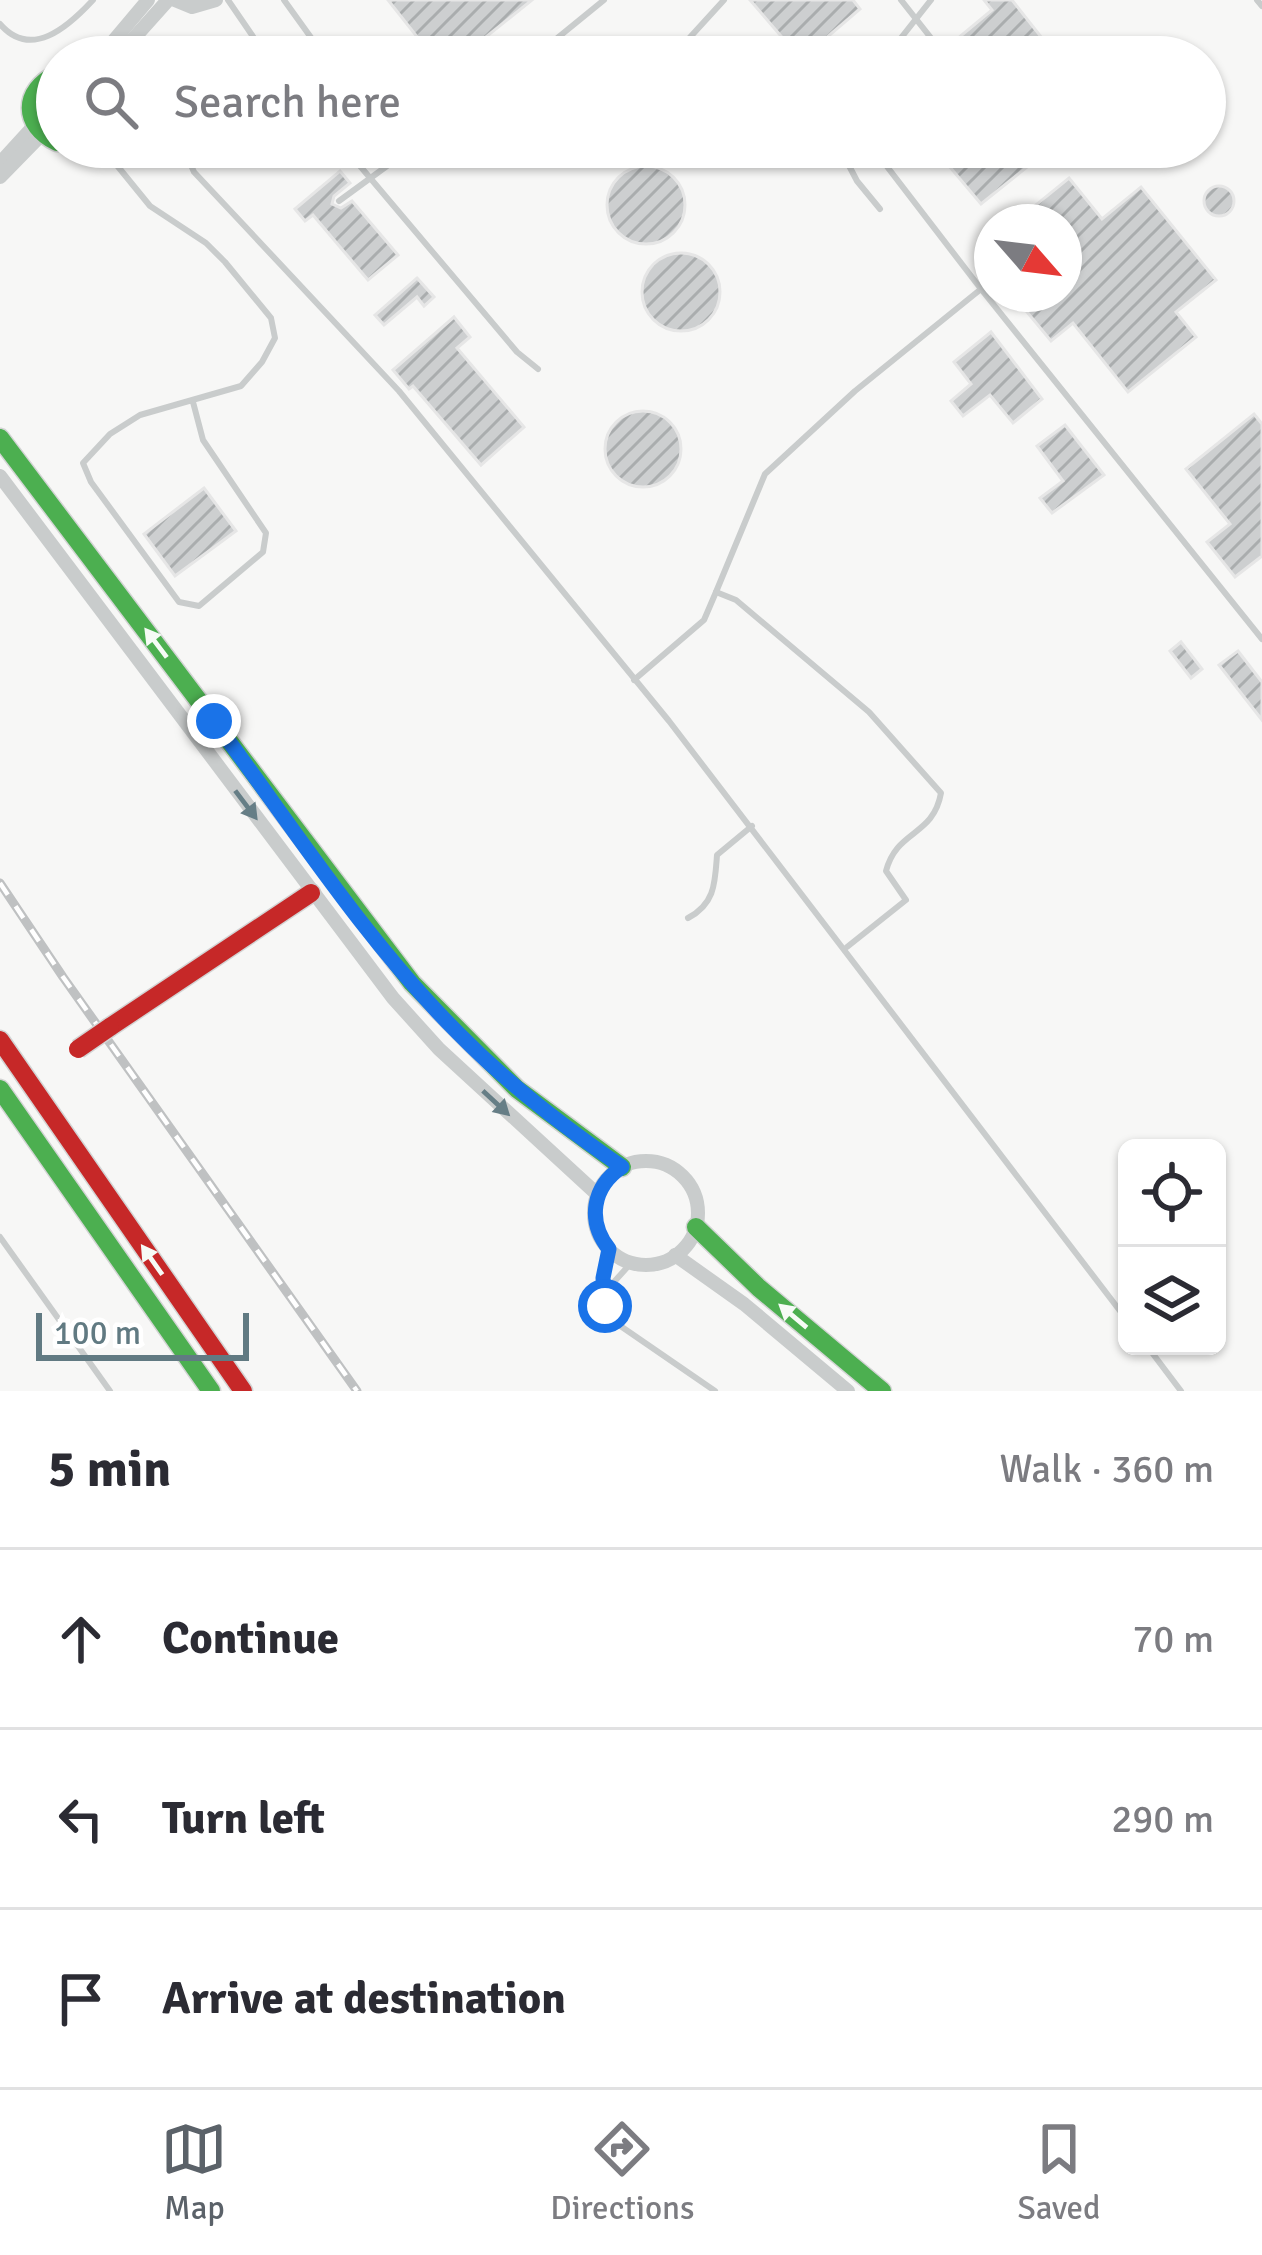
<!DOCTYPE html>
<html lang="en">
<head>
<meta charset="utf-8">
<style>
	:root { --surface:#fff; --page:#f7f7f7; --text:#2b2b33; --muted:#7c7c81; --line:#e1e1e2; --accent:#5b6269 }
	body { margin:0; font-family:Signika,sans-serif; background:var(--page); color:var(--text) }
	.controls { position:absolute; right:36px; bottom:36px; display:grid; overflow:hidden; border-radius:18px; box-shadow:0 3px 9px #0004 }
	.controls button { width:108px; height:108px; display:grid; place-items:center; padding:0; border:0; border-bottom:3px solid var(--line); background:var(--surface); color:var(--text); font:60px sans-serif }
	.compass { position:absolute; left:974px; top:204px; width:108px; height:108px; border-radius:50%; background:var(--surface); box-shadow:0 3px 9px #0004; rotate:118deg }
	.scale { position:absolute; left:36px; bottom:30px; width:213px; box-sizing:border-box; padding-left:12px; border:6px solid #617a82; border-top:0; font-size:33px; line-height:42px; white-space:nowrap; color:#617a82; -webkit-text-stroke:9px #fff; paint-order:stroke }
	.stop { position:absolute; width:36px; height:36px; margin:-27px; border:9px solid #1a73e8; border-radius:50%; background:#fff }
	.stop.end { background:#1a73e8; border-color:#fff; box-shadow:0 3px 12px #0008 }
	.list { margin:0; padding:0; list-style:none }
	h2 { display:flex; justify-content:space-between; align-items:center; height:156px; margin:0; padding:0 48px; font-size:51px }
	h2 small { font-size:39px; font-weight:400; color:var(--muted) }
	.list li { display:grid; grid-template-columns:78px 1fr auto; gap:36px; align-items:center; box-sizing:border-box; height:180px; padding:0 48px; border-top:3px solid var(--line) }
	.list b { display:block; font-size:45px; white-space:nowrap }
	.list em { font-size:39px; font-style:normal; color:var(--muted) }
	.icon { flex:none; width:66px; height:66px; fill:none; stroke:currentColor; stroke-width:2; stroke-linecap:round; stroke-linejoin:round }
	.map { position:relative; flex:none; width:1262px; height:1391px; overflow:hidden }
	.search { position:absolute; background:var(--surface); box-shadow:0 3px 9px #0004; left:36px; right:36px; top:36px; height:132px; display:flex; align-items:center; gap:30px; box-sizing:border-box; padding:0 42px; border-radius:66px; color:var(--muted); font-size:45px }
	.sheet { height:696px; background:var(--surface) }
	nav { display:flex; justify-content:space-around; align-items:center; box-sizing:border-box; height:168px; border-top:3px solid var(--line); background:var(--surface); font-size:33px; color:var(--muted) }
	nav a { display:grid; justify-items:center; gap:6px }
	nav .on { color:var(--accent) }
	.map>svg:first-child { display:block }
	.building { fill:url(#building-hatch); stroke:#e6e6e6; stroke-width:3 }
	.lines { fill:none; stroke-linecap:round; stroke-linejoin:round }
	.fast-casing { stroke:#d3d4d4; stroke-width:21 }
	.jam-casing { stroke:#d3d4d4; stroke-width:21 }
	.lane { stroke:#c9cccc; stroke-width:6 }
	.street { stroke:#c9cccc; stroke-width:14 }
	.fast { stroke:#4caf50; stroke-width:18 }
	.jam { stroke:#c62828; stroke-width:18 }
	.rail-casing { stroke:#bfc1c2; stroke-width:9 }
	.rail { stroke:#fff; stroke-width:4.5; stroke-dasharray:14; stroke-linecap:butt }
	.jam-bridge-casing { stroke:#d3d4d4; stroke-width:21; stroke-linecap:butt }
	.jam-bridge { stroke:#c62828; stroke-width:18 }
	.oneway { fill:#f6fbf6 }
	.oneway2 { fill:#667e86 }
	.route { stroke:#1a73e8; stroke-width:15 }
</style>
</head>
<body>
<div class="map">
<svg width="1262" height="1391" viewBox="0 0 1262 1391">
	<defs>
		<pattern id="building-hatch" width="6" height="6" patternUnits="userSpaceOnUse" patternTransform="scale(3)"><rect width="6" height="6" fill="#cdcfd0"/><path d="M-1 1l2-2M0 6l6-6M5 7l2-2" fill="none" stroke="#aaadae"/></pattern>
	</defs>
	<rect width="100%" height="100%" fill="#f7f7f6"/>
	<g class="building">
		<polygon points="388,0 532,0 461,57 433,57"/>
		<polygon points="750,0 853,0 860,9 804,57 799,57"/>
		<polygon points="984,0 1012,0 1057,57 961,57 951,44 992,10"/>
		<polygon points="933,147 1052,147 981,204"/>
		<circle cx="646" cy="205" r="39"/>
		<polygon points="340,171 350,183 334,196 332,204 341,208 352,201 398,255 368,280 313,215 305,221 295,209"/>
		<polygon points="1069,178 1102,219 1141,187 1216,280 1176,312 1196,337 1128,392 1073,323 1051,341 1022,306 1037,294 1064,294 1064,222 1015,222"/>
		<circle cx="1219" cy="201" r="15"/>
		<circle cx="681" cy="292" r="39"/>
		<polygon points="417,278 434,297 424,306 417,297 384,325 375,315"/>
		<polygon points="454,317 470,337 457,348 524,427 481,465 413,386 409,389 393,370"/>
		<polygon points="991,332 1042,399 1013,423 990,395 963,416 951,401 971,384 954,362"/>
		<circle cx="643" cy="449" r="38"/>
		<polygon points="1254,414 1262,424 1262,556 1235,577 1207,542 1230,524 1186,469"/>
		<polygon points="1065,425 1104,475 1052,513 1040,498 1063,481 1037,446"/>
		<polygon points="204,488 236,531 175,576 144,534"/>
		<polygon points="1181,642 1202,669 1191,678 1170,651"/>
		<polygon points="1238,651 1262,682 1262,720 1219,665"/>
	</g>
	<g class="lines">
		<g class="fast-casing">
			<g id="fast">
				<path d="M57,74C22,91 22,125 57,142"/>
				<polyline points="0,438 412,983 517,1089 622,1167"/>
				<polyline points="0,1089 211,1391"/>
				<polyline points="696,1227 759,1288 882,1391"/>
			</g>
		</g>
		<g class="jam-casing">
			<g id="jam">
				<polyline points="110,1027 311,893"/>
				<polyline points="0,1040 243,1391"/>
			</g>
		</g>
		<g class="lane">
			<polyline points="228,0 267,57"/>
			<polyline points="284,0 325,57"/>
			<polyline points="901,0 946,57"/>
			<polyline points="1257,0 1262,6"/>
			<path d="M0,24C31,60 68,27 93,0"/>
			<polyline points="534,57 604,0"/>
			<polyline points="672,57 724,0"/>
			<polyline points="880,57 897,43 931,0"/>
			<polyline points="102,147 150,206 206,243 225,262 271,318 275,338 262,362 241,386 140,415 110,434 83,463 91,482 179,602 199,606 263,552 266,533 203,440 193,402"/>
			<polyline points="183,147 194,172 399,391 669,721 1127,1320"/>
			<polyline points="344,147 517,352 538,369"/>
			<polyline points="398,147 406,153 434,147"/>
			<polyline points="858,147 844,156 857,181 880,209"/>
			<polyline points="872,147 981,289 1262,639"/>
			<polyline points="339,201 413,147"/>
			<polyline points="634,680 704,620 716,592"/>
			<path d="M688,918C715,904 715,883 717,855L752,826"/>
			<path d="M847,947L906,900L886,871C897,829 933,837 941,793L869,712L736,600L716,592L765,474L855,391L981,289"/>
			<polyline points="0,1237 110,1391"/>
			<polyline points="609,1249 602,1296 619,1325 715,1391"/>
			<polyline points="604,1293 632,1262"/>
			<polyline points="1147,1346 1181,1391"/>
		</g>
		<g class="street">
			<polyline points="175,0 192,7 216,0"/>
			<polyline points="100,57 148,0"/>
			<polyline points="117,57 168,0"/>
			<polyline points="0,163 33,127"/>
			<polyline points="0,177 41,135"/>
			<polyline points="0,476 393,998 439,1049 598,1195"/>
			<circle cx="646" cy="1213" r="52"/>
			<polyline points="675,1255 744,1304 848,1391"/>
		</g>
		<use href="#fast" class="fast"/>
		<use href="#jam" class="jam"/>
		<g class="rail-casing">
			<polyline id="rail" points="0,883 63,977 357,1391"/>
		</g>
		<use href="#rail" class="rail"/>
		<g class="jam-bridge-casing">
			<polyline id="jam-bridge" points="78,1049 110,1027"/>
		</g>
		<use href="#jam-bridge" class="jam-bridge"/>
	</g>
	<defs><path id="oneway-solid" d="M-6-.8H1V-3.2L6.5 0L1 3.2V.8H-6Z" transform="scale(3)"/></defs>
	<g class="oneway">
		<use href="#oneway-solid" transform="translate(156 643) rotate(-127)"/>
		<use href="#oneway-solid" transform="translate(152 1260) rotate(-125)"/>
		<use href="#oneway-solid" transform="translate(793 1316) rotate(-140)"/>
	</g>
	<g class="oneway2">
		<use href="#oneway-solid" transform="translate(246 805) rotate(53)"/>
		<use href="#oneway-solid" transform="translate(496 1103) rotate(43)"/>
	</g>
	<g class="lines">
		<path class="route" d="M214,721C292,826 365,940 458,1033C508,1084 563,1126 622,1167C592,1187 587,1221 609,1249L603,1278L605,1306"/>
	</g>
</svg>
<div class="controls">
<button><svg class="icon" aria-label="locate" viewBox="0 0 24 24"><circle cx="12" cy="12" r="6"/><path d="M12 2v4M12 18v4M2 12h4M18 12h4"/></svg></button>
<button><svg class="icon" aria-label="layers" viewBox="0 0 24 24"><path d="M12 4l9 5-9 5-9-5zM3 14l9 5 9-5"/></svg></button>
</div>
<svg class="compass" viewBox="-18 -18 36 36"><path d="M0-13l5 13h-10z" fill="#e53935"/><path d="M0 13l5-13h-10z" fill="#7c7c81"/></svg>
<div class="scale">100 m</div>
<div class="stop" style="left:605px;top:1306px"></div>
<div class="stop end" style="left:214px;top:721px"></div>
<div class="search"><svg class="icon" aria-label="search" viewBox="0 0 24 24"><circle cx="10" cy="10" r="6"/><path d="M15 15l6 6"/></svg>Search here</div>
</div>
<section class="sheet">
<h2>5 min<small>Walk · 360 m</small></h2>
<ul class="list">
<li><svg class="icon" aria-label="ahead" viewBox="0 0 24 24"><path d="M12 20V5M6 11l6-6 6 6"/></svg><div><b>Continue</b></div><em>70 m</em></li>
<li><svg class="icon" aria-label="left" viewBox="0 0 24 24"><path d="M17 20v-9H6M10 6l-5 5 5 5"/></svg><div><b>Turn left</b></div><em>290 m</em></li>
<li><svg class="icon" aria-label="arrive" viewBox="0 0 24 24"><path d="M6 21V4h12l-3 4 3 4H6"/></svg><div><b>Arrive at destination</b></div></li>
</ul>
</section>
<nav>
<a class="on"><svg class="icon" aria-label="map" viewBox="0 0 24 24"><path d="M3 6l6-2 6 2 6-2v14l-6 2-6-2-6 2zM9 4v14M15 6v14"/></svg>Map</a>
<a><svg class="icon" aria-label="directions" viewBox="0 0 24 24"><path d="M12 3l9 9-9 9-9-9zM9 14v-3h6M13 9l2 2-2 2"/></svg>Directions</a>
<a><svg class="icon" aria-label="saved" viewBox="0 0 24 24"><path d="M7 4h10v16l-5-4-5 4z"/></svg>Saved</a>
</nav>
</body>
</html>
